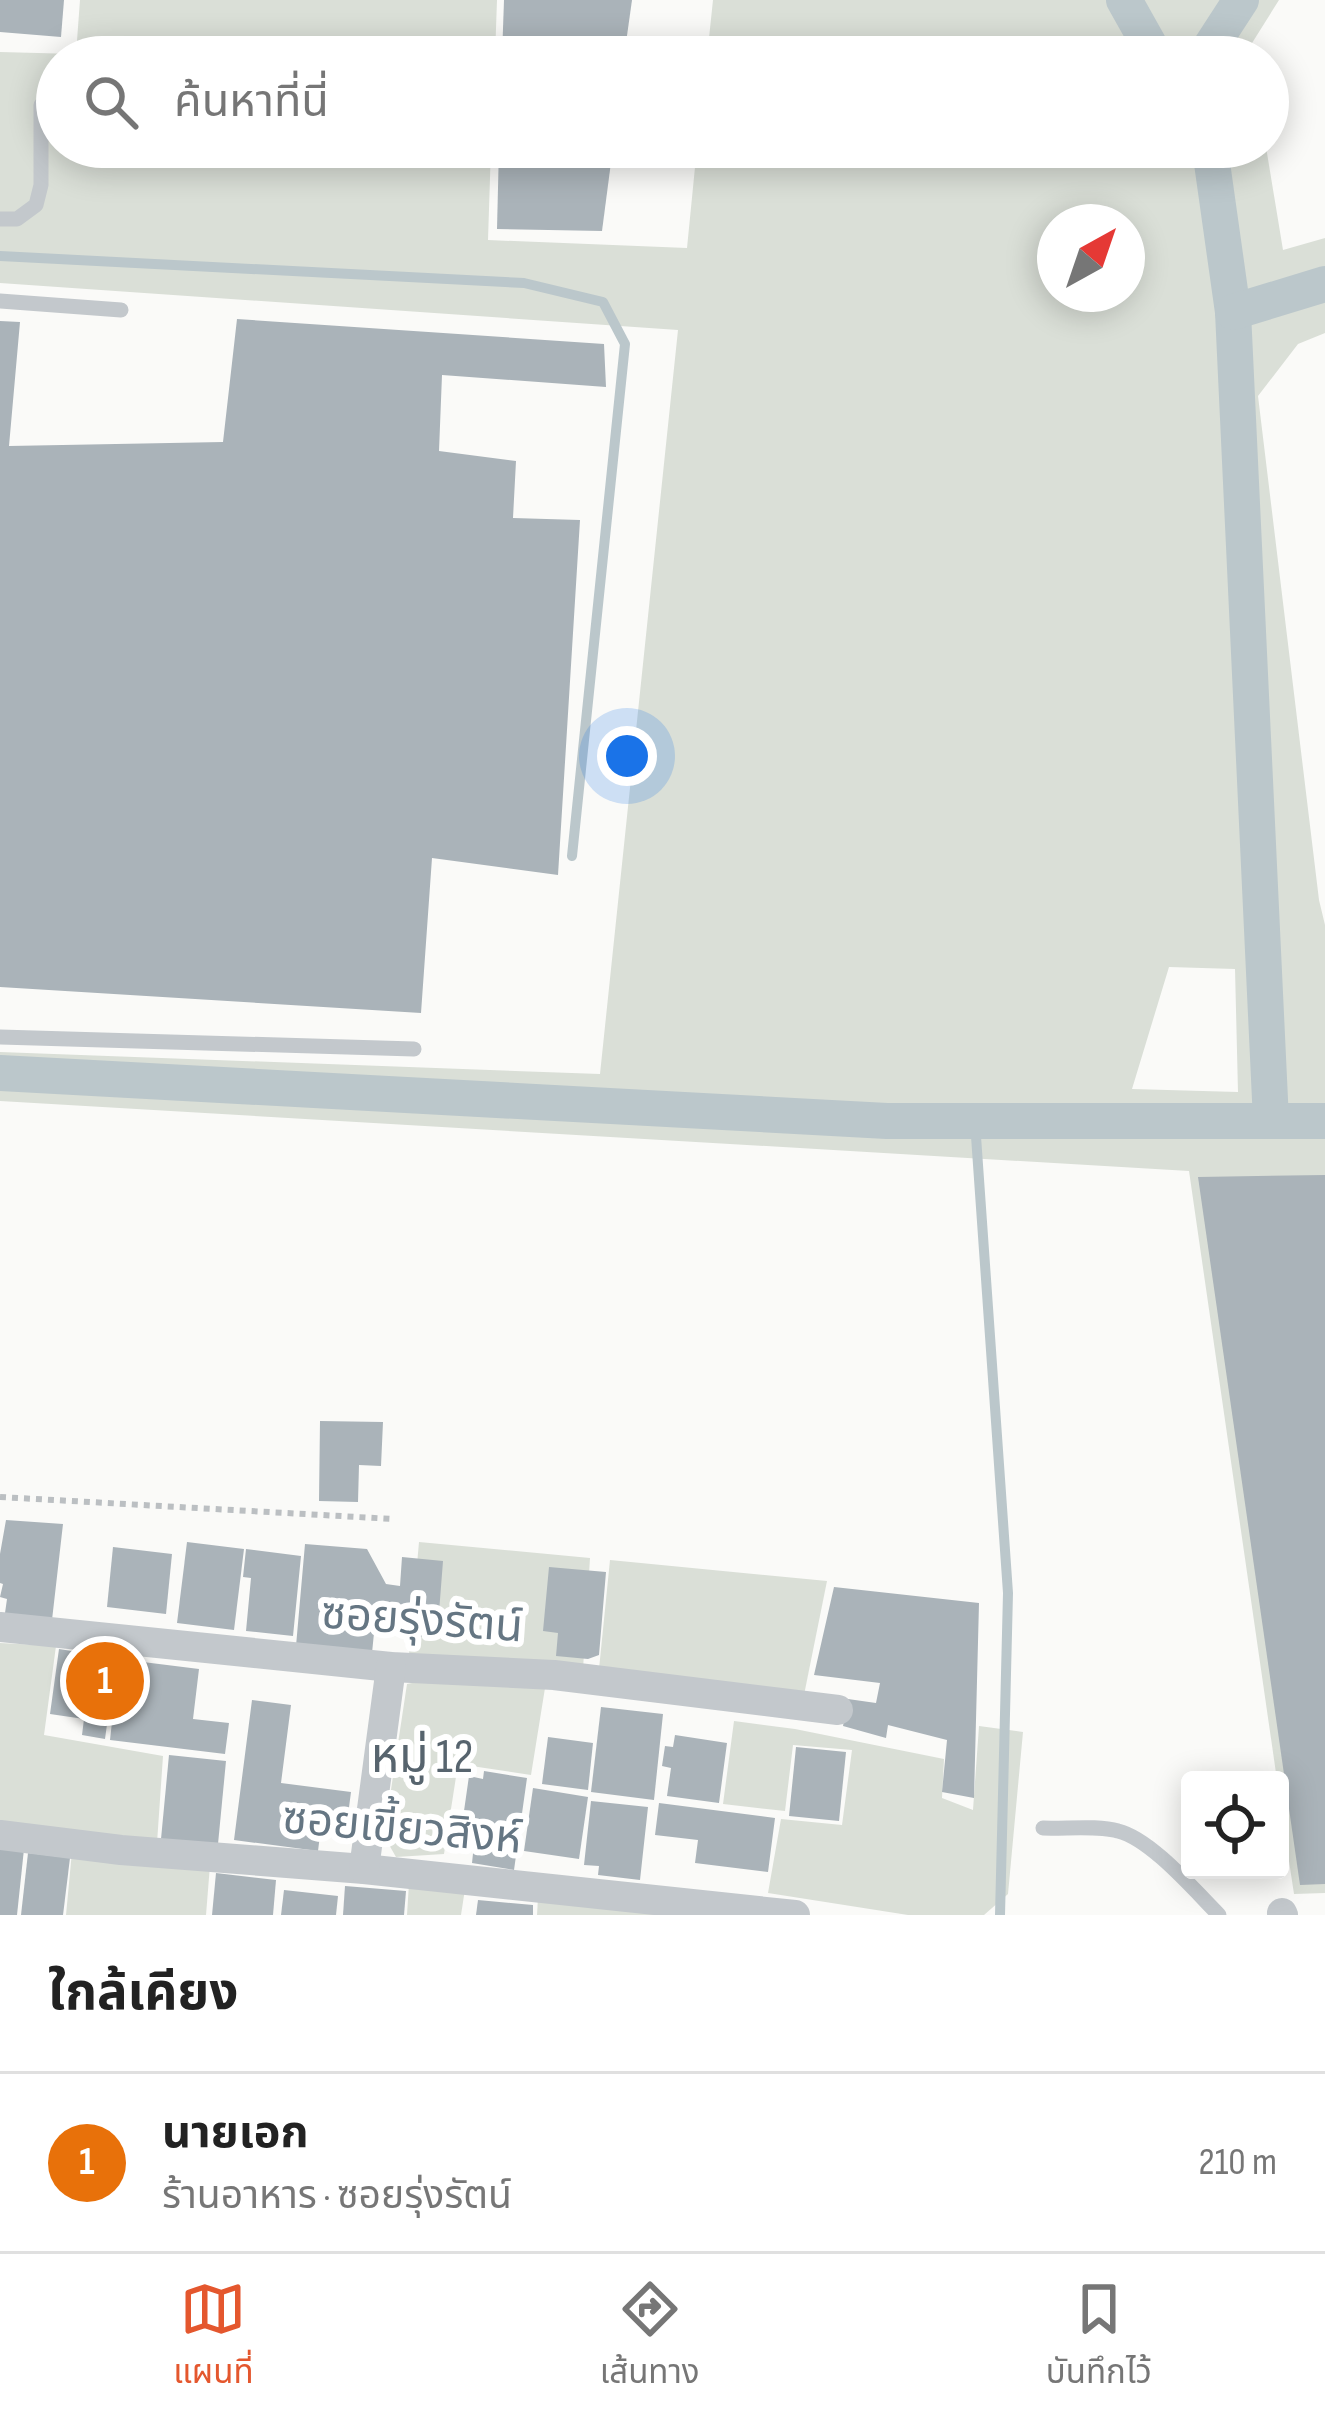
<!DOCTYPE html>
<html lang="th">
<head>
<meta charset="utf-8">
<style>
	:root { --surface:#fff; --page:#f6f6f6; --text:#222; --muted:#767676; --line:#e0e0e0; --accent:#e4572e }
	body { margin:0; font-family:"Sofia Sans Condensed","Noto Sans Thai",sans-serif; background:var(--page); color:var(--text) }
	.controls { position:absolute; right:36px; bottom:36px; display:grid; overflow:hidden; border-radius:12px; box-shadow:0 6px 30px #0003 }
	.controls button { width:108px; height:108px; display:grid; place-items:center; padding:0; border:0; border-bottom:3px solid var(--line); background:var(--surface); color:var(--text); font:60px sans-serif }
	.compass { position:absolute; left:1037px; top:204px; width:108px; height:108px; border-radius:50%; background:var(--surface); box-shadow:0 6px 30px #0003; rotate:40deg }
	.you { position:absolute; left:627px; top:756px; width:42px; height:42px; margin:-30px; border:9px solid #fff; border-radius:50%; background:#1a73e8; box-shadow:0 0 0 18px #1a73e833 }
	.badge { display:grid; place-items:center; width:78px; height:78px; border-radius:50%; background:var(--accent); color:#fff; font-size:39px; font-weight:700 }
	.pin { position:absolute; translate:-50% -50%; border:6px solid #fff; box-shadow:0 3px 12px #0006 }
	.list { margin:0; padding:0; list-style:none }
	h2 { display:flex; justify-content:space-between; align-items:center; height:156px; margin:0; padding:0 48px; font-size:51px }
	h2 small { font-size:39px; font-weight:400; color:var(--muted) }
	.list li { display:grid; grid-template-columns:78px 1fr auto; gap:36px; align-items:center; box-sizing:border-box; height:180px; padding:0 48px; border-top:3px solid var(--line) }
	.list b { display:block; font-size:45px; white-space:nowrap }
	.list p { margin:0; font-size:39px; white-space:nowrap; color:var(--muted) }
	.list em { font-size:39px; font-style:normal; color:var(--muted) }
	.icon { flex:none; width:66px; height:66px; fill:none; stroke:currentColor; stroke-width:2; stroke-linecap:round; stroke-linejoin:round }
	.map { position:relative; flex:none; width:1325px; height:1915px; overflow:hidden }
	.search { position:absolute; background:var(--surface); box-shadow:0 6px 30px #0003; left:36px; right:36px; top:36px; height:132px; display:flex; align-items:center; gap:30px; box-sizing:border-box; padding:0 42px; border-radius:66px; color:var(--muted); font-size:45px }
	.sheet { height:336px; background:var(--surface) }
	nav { display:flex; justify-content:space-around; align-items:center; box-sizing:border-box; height:168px; border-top:3px solid var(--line); background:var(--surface); font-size:33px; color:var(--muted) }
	nav a { display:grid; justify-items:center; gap:6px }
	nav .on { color:var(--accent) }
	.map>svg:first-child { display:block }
	.green { fill:#dadfd7; fill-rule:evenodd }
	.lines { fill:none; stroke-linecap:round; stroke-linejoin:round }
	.stream { stroke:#bbc7cb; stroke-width:10 }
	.canal { stroke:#bbc7cb; stroke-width:36 }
	.building { fill:#aab3b9 }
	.path { stroke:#bbbfc2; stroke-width:6; stroke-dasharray:6 6; stroke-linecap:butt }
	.lane { stroke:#c3c8cc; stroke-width:15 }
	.street { stroke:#c3c8cc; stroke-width:30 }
	.labels { text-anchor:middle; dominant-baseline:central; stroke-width:12; stroke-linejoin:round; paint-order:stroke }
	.street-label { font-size:45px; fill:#657683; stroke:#fff }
	.neighbourhood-label { font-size:48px; fill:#57646e; stroke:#fff }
</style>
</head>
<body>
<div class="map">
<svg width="1325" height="1915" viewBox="0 0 1325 1915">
	<rect width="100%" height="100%" fill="#fafaf8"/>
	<g class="green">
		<path d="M80,0H497L495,57H57V147H491L488,240L687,248L697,147H1266L1283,250L1325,238V333L1298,344L1258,396L1319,900L1325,925V1893L1294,1894L1280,1802V1780H1277L1189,1171L0,1101V1052L600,1074L678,330L0,283V52L76,54ZM1055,222H1127V294H1055ZM1169,967L1235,969L1238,1092L1132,1089Z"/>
		<polygon points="713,0 1279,0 1247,51 1247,57 707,57"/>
		<polygon points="419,1542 590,1558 583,1669 409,1654"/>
		<polygon points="610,1560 827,1581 804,1695 599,1669"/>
		<polygon points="0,1643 56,1646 44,1735 163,1756 157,1843 0,1825"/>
		<polygon points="447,1676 545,1688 531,1775 458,1764 444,1854 396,1857 384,1836 407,1684"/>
		<polygon points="734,1721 795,1729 944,1759 942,1798 973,1810 979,1726 1023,1732 1008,1894 984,1915 908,1915 768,1893 781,1819 842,1825 852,1750 793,1745 785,1811 723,1804"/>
		<polygon points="72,1851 210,1865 206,1915 66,1915"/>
		<polygon points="409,1883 465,1889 461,1915 407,1915"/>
		<polygon points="538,1898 663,1915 537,1915"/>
	</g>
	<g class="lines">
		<g class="stream">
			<polyline points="0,256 524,283 603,302 625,344 572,856"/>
			<polyline points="975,1122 1008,1593 1000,1915"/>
		</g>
		<g class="canal">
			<polyline points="1124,0 1156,57"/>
			<polyline points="1204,57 1241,0"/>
			<polyline points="1206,147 1211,156 1233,312 1271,1121"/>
			<polyline points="1233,312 1325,284"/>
			<polyline points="0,1073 887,1121 1325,1121"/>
		</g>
	</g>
	<g class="building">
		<polygon points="0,0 64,0 61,37 0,32"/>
		<polygon points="504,0 632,0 624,57 502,57"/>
		<polygon points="499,147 613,147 602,231 497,229"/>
		<polygon points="237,319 604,344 606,387 442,375 439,451 516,461 513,518 580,520 558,875 432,858 421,1013 0,987 0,321 20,322 9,446 223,442"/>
		<polygon points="1325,1175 1325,1884 1300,1885 1198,1177"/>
		<polygon points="320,1421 383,1422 381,1466 359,1465 358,1502 319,1501"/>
		<polygon points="6,1520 63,1524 52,1620 5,1613 7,1599 0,1597 3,1584 0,1583 0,1554"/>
		<polygon points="187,1542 244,1549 234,1630 177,1623"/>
		<polygon points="305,1544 367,1549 386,1584 400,1586 402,1557 443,1561 437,1638 374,1633 372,1653 296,1646"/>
		<polygon points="113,1547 172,1554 166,1614 107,1607"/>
		<polygon points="246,1549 301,1556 293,1636 246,1631 251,1578 243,1577"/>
		<polygon points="549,1567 606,1572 599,1655 588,1659 556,1656 558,1633 543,1631"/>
		<polygon points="834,1587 979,1603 974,1798 942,1792 947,1740 888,1725 886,1738 843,1726 848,1699 876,1703 880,1683 814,1675"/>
		<polygon points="59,1649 116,1658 105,1739 82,1735 84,1719 50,1714"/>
		<polygon points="119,1659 199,1669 193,1719 229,1723 225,1754 110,1740"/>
		<polygon points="252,1700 291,1705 281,1783 351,1792 345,1838 320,1835 318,1851 234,1840"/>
		<polygon points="601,1707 663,1714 654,1800 591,1792"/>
		<polygon points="675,1735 727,1743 719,1803 667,1796 671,1768 662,1766 665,1746 673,1747"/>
		<polygon points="548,1737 593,1743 588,1790 542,1784"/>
		<polygon points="796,1747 846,1752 839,1821 789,1816"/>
		<polygon points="169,1755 226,1761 218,1844 161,1839"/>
		<polygon points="484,1771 527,1778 514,1870 472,1863 474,1844 441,1839 444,1816 463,1818 469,1776 483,1779"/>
		<polygon points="533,1788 588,1797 579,1859 524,1851"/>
		<polygon points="591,1801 648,1807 640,1880 598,1875 599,1866 584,1865"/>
		<polygon points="659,1803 775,1818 768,1872 695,1863 698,1840 655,1835"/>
		<polygon points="0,1846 24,1849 17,1915 0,1915"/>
		<polygon points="28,1853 70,1858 63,1915 21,1915"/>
		<polygon points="216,1873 276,1880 273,1915 212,1915"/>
		<polygon points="345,1886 406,1891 404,1915 343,1915"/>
		<polygon points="284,1890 338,1896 336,1915 281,1915"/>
		<polygon points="478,1900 533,1905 533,1915 476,1915"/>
	</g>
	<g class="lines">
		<polyline class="path" points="0,1497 393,1519"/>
		<g class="lane">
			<polyline points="0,219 17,219 36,205 41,185 41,105"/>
			<polyline points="0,301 121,310"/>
			<polyline points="0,1037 414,1049"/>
			<path d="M1043,1828C1065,1829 1098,1825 1118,1831C1151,1839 1195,1891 1219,1915"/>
		</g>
		<g class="street">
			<polyline points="0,1627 391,1667 554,1675 838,1710"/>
			<polyline points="0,1835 121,1850 364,1869 795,1915"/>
			<polyline points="364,1869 391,1667"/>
			<polyline points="1282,1913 1283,1915"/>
		</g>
	</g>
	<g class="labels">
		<g class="street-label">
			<text transform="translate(422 1621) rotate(4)">ซอยรุ่งรัตน์</text>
			<text transform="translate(402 1829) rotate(5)">ซอยเขี้ยวสิงห์</text>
		</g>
		<g class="neighbourhood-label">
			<text x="422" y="1757">หมู่ 12</text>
		</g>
	</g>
</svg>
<div class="controls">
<button><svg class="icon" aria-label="locate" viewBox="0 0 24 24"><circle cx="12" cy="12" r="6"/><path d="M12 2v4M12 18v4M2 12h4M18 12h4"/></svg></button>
</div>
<svg class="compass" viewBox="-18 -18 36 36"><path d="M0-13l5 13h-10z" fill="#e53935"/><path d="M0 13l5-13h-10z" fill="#767676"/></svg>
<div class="you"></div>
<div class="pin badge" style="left:105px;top:1681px;background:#e8710a">1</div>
<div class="search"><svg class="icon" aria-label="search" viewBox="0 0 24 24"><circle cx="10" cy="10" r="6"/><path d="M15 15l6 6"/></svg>ค้นหาที่นี่</div>
</div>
<section class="sheet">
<h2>ใกล้เคียง<small></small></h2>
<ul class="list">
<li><span class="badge" style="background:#e8710a">1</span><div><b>นายเอก</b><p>ร้านอาหาร · ซอยรุ่งรัตน์</p></div><em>210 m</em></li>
</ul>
</section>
<nav>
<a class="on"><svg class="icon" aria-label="map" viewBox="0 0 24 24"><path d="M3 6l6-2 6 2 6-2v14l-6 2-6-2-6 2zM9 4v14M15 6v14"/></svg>แผนที่</a>
<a><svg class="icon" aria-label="directions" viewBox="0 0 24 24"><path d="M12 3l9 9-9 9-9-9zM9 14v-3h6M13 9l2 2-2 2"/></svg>เส้นทาง</a>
<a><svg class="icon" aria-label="saved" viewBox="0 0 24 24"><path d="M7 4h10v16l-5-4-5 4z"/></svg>บันทึกไว้</a>
</nav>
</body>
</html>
